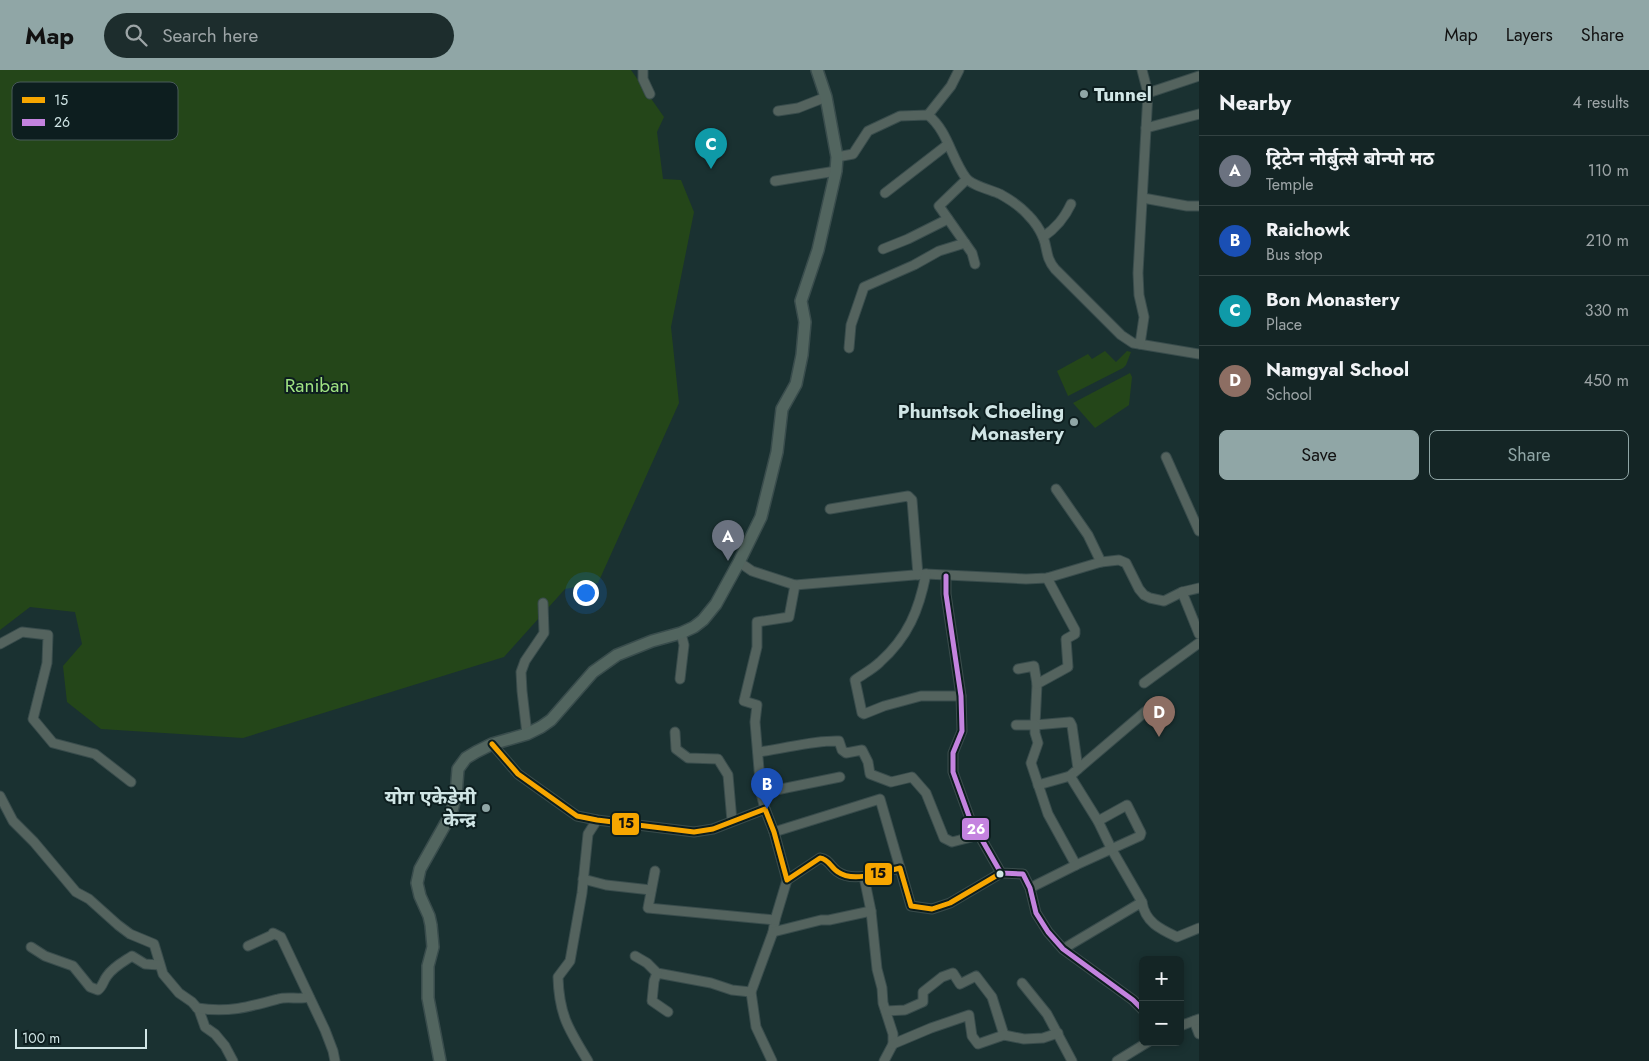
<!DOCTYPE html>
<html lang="en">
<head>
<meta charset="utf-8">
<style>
	:root { --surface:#142525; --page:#1d2d2d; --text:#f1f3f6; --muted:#9da5a7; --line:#334242; --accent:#90a6a6 }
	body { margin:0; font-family:Jost,"Noto Sans Devanagari",sans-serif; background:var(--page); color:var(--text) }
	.controls { position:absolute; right:15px; bottom:15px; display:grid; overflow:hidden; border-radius:8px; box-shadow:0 2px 8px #0003 }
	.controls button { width:45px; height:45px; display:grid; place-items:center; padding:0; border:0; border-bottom:1px solid var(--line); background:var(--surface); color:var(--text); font:25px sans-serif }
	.scale { position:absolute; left:15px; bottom:12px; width:132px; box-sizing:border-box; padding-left:5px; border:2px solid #d0e5e5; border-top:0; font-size:14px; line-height:18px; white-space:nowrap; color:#d0e5e5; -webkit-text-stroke:4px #0d1e1f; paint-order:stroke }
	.you { position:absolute; left:585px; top:522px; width:18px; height:18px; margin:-12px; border:4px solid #fff; border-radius:50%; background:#1a73e8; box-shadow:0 0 0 8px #1a73e833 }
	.badge { display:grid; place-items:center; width:32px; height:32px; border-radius:50%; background:var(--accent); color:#fff; font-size:16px; font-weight:700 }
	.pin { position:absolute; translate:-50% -41px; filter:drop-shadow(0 1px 2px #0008) }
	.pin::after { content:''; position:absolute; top:26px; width:18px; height:15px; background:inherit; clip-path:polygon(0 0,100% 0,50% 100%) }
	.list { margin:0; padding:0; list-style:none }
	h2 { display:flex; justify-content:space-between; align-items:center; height:65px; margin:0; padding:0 20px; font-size:21px }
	h2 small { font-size:16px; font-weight:400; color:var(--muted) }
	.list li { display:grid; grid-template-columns:32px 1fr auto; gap:15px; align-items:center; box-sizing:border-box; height:70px; padding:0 20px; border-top:1px solid var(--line) }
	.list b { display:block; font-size:19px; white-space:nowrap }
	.list p { margin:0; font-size:16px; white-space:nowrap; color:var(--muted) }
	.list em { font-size:16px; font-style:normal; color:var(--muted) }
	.actions { display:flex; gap:10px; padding:15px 20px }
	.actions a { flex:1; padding:11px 0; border:1px solid var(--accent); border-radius:8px; text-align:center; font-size:18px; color:var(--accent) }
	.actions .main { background:var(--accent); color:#111 }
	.icon { flex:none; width:28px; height:28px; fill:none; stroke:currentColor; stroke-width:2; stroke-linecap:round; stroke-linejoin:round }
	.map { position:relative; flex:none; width:1199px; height:991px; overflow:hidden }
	header { display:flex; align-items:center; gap:30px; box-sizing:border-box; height:70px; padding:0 25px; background:var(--accent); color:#111 }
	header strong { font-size:24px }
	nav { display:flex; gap:28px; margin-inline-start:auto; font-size:18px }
	.search { width:350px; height:45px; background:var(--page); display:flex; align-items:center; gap:12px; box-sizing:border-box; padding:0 18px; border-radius:28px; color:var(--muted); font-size:19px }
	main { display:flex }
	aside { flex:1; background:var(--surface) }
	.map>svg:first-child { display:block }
	.green { fill:#244619 }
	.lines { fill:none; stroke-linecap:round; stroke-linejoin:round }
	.street-casing { stroke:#394c4c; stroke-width:11 }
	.secondary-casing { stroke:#394c4c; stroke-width:14 }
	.street { stroke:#54635e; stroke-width:9 }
	.secondary { stroke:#52655f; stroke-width:11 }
	.bus-1-casing { stroke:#0d1e1f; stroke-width:9 }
	.bus-2-casing { stroke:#0d1e1f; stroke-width:9 }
	.bus-1 { stroke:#f7a600; stroke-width:5 }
	.bus-2 { stroke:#c483df; stroke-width:5 }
	.poi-dot { fill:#90a6a6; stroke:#0d1e1f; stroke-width:2 }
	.bus-dot { fill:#d0e5e5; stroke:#0d1e1f; stroke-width:2 }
	.labels { text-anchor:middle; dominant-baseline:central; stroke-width:4; stroke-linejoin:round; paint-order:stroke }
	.poi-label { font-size:19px; font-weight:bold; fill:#d0e5e5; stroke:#0d1e1f; text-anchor:end }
	.park-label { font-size:19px; fill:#9fe282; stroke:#0d1e1f }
	.key { fill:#0d1e1f; stroke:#485a5a; stroke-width:1 }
	.key-label { font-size:14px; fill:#d0e5e5 }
	.line-badge { stroke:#0d1e1f; stroke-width:2 }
	.badge-label { font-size:14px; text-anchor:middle; font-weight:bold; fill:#fff }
	.pale-badge-label { font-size:14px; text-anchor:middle; font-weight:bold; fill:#111 }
</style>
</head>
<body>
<header>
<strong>Map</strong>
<div class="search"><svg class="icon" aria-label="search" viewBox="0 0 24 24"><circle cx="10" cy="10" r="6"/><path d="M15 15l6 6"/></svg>Search here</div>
<nav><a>Map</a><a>Layers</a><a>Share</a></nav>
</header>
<main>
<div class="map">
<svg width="1199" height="991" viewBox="0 0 1199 991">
	<rect width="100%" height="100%" fill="#1a3131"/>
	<g class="green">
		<polygon points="0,0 631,0 664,47 657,62 663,109 681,110 694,142 671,257 679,333 598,513 565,519 504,587 243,668 101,659 67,632 63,596 82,574 75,542 30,537 0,560"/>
		<polygon points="1105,281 1116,292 1127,281 1131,282 1126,295 1123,298 1068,326 1057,301 1088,284 1092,289"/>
		<polygon points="1130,303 1132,307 1129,335 1095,358 1073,333"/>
	</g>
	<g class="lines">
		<g class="street-casing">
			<g id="street">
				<polyline points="643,0 643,9 650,24"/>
				<polyline points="1148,23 1199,6"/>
				<polyline points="778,41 798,38 826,27"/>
				<polyline points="928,45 951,16 959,0"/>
				<polyline points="1146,58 1199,44"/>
				<path d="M837,87L853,84L868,61L900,46L928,45C948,61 951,88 966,108C971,115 991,120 1000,124C1009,129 1021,137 1028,145C1033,150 1040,160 1043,167C1048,179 1045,187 1055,199L1121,265L1133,273L1199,284"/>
				<polyline points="967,109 939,136 972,183 975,194"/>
				<polyline points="775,111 836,101"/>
				<polyline points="885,123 947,75"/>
				<polyline points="1143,128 1187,136 1199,136"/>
				<path d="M1043,167C1056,158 1064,149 1071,134"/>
				<polyline points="883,179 908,169 948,149"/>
				<polyline points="1140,274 1144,247 1139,225 1138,203 1148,23 1142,0"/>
				<polyline points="849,278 851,255 864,217 914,195 939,181 965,173"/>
				<polyline points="1166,387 1199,461"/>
				<polyline points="1056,419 1088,465 1101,492"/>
				<polyline points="830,439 908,426 912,430 918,505"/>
				<polyline points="739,492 752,501 795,515 926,504 1026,509 1047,508 1101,492 1119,490 1126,493 1139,519 1144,525 1150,528 1164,531 1182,522 1199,518"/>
				<path d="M926,504C919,540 908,567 880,592C873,599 863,604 855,610L862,643L864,644L884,636L921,626H961"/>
				<polyline points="946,506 946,524 961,626 962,661 953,683 953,702 970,749 1001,803 1023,804 1030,818 1036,843 1048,862 1063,879 1133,930 1143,940"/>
				<polyline points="1047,508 1075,560 1075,564 1066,569 1068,597 1037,614 1035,655 1070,652 1072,656 1078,699 1070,706"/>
				<polyline points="1182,522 1199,564"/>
				<polyline points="0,574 22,562 48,565 47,593 33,649 53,673 95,684 131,712"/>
				<polyline points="1018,599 1034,596 1037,614"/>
				<polyline points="680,609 684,575 681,563"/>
				<polyline points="1144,613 1199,573"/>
				<polyline points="1016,655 1035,655 1035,663 1038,673 1031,693 1048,744 1076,795"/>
				<polyline points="675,662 676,679 688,688 718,689 728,705 732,751"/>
				<polyline points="527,664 522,621 521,602 525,591 544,563 543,533"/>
				<path d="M492,674L518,704L577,746L597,750L694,762L713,759L765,739L774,762L787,810L820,788C829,789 831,798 838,802C853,813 883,802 900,798L911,836L932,839L950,833L1001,803"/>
				<path d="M758,682C785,679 812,670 839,671L842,680L846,683L862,680L868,692L870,704L891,712L912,707L926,723L944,768L952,772L979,765"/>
				<polyline points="1078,699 1146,641"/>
				<polyline points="761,723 840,707"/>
				<polyline points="0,726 13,751 34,772 76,822 89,829 118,855 130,864 154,874 163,904 179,923 192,932 199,940 205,957 215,964 225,976 233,991"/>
				<polyline points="765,739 761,723 755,652 757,635 744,631 757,577 757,552 789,547 795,515"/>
				<polyline points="1098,751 1112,780 1142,832"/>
				<polyline points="774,762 880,729 900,798"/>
				<polyline points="655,801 648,838 775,850 773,862 751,922 756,957 772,991"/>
				<polyline points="864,807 871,841 877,899 882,918 883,933 893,964 893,974 884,991"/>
				<polyline points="583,809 606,815 651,820"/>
				<polyline points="1030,818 1076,795 1140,766 1141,763 1127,735 1098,751 1070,706 1038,715"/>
				<polyline points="775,850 787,810"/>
				<polyline points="773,862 821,850 829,850 871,841"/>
				<polyline points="248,876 272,865 273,863 281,867 325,960 333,981 335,991"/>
				<path d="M31,877L45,886L73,896L90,917L98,920C103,916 103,911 107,906C113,897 123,892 132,886L145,894L159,895"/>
				<path d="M1063,879L1142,832C1145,852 1160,859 1177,867L1199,858"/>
				<polyline points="635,886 647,893 657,903 711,913 732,920 751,922"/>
				<polyline points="657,903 654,911 652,931 668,942"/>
				<polyline points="1022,913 1047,944 1072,991"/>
				<path d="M197,938C228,943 249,937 278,929C288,926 299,930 309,927"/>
				<polyline points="886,941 905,940 923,932 923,922 942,907 953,903 960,914 976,906 992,927 1004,965"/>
				<polyline points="1194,951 1199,964"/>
				<polyline points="1180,956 1199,949"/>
				<polyline points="893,974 931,958 969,945 972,966 978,974 1004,965 1024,969 1043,968 1058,963"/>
				<path d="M588,991C569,960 559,945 558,907L570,891L582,823L588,764L597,750"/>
				<polyline points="1117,991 1148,972"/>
			</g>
		</g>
		<g class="secondary-casing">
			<polyline id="secondary" points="440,991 428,928 428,896 433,877 431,855 429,846 420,826 417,813 420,799 451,744 456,725 458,699 466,688 476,682 492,674 527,664 541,657 551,650 593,602 617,585 652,571 681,563 694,557 703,550 716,534 739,492 761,447 777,382 782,339 796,314 802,285 805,252 801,231 818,180 836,101 837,87 826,27 817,0"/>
		</g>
		<use href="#street" class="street"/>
		<use href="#secondary" class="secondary"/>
		<g class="bus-1-casing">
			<path id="bus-1" d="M492,674L518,704L577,746L597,750L694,762L713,759L765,739L774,762L787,810L820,788C829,789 831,798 838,802C853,813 883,802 900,798L911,836L932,839L950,833L1001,803"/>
		</g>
		<g class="bus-2-casing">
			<polyline id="bus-2" points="946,506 946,524 961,626 962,661 953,683 953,702 970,749 1001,803 1023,804 1030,818 1036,843 1048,862 1063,879 1133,930 1143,940"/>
		</g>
		<use href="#bus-1" class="bus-1"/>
		<use href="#bus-2" class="bus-2"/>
	</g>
	<g class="poi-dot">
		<circle cx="1084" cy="24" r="5"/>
		<circle cx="1074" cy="352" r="5"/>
		<circle cx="486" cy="738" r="5"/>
	</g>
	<circle class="bus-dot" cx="1000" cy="804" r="4.5"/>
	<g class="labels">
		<g class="poi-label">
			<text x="1094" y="24" text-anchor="start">Tunnel</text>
			<text x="1064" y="341">Phuntsok Choeling<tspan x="1064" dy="22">Monastery</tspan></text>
			<text x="476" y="727">योग एकेडेमी<tspan x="476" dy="22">केन्द्र</tspan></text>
		</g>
		<g class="park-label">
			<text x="317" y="315">Raniban</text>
		</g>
	</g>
	<rect x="12" y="12" width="166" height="58" rx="8" class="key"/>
	<rect x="22" y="27" width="23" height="6" fill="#f7a600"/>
	<rect x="22" y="49" width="23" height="7" fill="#c483df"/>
	<g class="key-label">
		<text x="54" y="35">15</text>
		<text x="54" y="57">26</text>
	</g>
	<g class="line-badge">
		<rect x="611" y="742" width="29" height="24" rx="5" fill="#f7a600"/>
		<rect x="961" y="747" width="29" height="24" rx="5" fill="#c483df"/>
		<rect x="864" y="792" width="29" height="24" rx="5" fill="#f7a600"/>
	</g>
	<g class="badge-label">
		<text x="976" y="764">26</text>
	</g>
	<g class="pale-badge-label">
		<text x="626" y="758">15</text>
		<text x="878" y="808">15</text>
	</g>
</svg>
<div class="controls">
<button>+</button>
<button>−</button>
</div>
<div class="scale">100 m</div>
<div class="you"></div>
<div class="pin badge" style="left:728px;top:491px;background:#6b7280">A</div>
<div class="pin badge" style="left:767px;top:739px;background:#1a4fb4">B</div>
<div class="pin badge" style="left:711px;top:99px;background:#0f9aa8">C</div>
<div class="pin badge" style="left:1159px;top:667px;background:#8d6e63">D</div>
</div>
<aside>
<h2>Nearby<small>4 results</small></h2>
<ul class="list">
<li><span class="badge" style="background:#6b7280">A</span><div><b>ट्रिटेन नोर्बुत्से बोन्पो मठ</b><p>Temple</p></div><em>110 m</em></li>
<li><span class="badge" style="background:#1a4fb4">B</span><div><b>Raichowk</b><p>Bus stop</p></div><em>210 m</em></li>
<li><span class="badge" style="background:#0f9aa8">C</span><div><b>Bon Monastery</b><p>Place</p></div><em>330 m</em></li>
<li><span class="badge" style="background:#8d6e63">D</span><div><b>Namgyal School</b><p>School</p></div><em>450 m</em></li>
</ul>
<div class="actions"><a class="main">Save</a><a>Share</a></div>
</aside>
</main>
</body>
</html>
